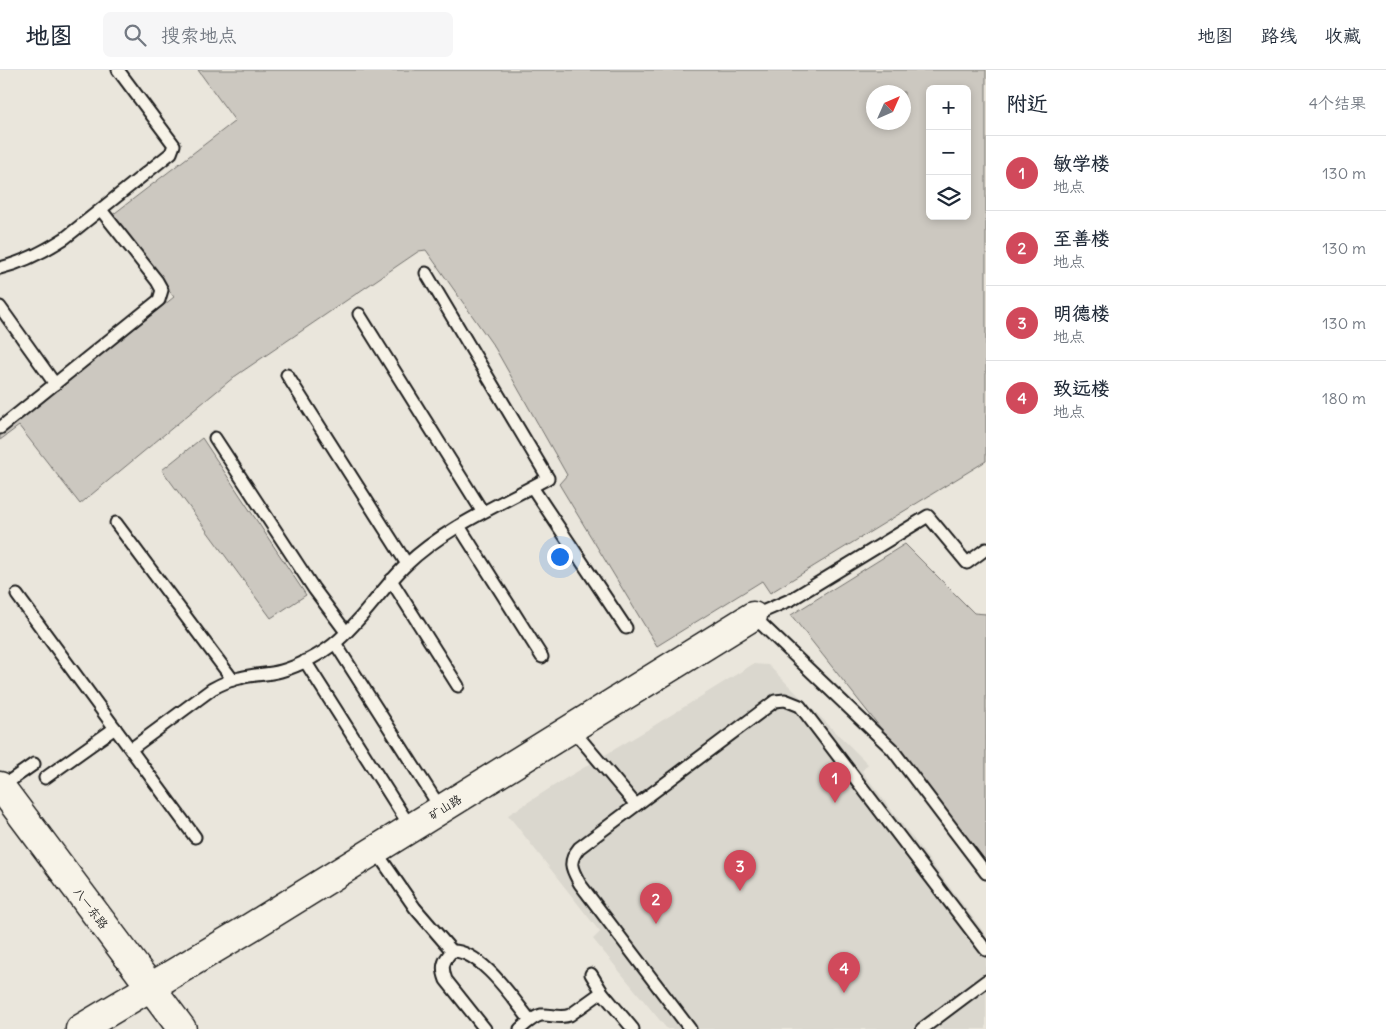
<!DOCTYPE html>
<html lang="zh">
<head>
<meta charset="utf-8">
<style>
	:root { --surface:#fff; --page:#f6f6f7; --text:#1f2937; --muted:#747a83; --line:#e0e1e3; --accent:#d1495b }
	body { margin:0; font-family:Delius,"LXGW WenKai TC",sans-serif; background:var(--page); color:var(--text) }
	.controls { position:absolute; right:15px; top:15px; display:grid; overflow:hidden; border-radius:8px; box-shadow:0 2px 8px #0003 }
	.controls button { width:45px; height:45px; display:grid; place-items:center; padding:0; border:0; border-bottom:1px solid var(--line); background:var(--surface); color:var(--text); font:25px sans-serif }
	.compass { position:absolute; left:866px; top:15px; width:45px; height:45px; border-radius:50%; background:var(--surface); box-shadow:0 2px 8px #0003; rotate:45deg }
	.you { position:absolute; left:559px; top:486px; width:18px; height:18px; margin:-12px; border:4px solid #fff; border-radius:50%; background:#1a73e8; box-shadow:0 0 0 8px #1a73e833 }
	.badge { display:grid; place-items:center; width:32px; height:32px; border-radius:50%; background:var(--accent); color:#fff; font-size:16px; font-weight:700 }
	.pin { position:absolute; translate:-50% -41px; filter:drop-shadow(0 1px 2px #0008) }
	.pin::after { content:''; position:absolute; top:26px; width:18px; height:15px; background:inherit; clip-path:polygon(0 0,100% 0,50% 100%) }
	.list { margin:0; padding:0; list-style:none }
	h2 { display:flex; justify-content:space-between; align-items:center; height:65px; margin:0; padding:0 20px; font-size:21px }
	h2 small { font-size:16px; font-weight:400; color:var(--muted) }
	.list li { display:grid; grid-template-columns:32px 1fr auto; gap:15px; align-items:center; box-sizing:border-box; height:75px; padding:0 20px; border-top:1px solid var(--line) }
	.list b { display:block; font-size:19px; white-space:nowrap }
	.list p { margin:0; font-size:16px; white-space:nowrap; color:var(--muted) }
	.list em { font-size:16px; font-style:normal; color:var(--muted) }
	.icon { flex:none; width:28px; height:28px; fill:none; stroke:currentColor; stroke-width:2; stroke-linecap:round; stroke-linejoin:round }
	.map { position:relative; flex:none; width:986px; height:959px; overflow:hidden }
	header { display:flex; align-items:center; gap:30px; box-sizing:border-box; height:70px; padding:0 25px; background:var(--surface); border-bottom:1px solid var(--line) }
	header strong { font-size:24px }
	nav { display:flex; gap:28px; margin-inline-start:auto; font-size:18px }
	.search { width:350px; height:45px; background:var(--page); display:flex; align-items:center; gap:12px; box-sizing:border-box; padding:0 18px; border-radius:8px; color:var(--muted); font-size:19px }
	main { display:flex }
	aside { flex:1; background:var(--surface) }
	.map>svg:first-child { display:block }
	.built { fill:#dad7ce }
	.green { fill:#ccc8c0; stroke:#74726e; fill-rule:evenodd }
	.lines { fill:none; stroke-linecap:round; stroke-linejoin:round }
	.lane-casing { stroke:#1c1c1c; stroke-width:15 }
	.secondary-casing { stroke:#1c1c1c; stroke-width:31 }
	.lane { stroke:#f7f3e8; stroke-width:11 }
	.secondary { stroke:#f7f3e8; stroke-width:28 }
	.labels { text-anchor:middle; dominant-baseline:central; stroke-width:4; stroke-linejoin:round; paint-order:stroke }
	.street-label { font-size:12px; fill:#1c1c1c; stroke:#f7f3e8 }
</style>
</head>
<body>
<header>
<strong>地图</strong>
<div class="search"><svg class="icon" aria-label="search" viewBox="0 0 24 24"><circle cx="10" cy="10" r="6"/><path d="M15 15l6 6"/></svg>搜索地点</div>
<nav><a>地图</a><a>路线</a><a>收藏</a></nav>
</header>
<main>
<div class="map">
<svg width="986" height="959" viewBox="0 0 986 959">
	<rect width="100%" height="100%" fill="#eae6dc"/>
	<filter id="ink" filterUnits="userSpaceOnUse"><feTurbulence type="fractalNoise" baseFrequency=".02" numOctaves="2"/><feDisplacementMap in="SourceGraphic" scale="10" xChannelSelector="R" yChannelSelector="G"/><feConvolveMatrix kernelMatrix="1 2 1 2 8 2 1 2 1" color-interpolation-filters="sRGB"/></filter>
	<g filter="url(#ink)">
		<polygon class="built" points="753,594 768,595 868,694 862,701 986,865 986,959 667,959 593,869 600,862 508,745 563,710 647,660"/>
		<g class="green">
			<path d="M198,0H986V391L770,523L762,511L657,576L559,414L567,405L495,278L426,180L419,181L234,307L80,434L19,356L0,370V365L174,227L111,146L235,51ZM930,19H967V146H930ZM874,22H904V52H874Z"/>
			<polygon points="202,368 306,525 271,548 162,400"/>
			<polygon points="905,474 974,543 986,544 986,791 791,545"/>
		</g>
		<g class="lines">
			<g class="lane-casing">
				<g id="lane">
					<path d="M0,198C24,192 45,181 65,168L171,83L174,75L118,0"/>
					<polyline points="0,237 55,314"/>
					<polyline points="359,244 482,441"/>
					<polyline points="287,305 407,494"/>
					<polyline points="0,358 159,230 162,220 157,211 101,140"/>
					<polyline points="215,368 314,519 346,562"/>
					<polyline points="532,417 626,558"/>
					<polyline points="116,453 233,610"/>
					<polyline points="459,456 542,587"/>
					<polyline points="986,479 967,493 928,446 792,529 753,546 892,679 986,803"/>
					<polyline points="391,510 458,616"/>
					<polyline points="17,525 195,767"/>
					<polyline points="335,573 441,739"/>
					<polyline points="305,591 411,758"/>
					<polyline points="572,659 636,735"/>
					<path d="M131,679L212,619C221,614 230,610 240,608C253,604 268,605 281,601C299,596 320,585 335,573C362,551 381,519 406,495C447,456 500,435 548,408L426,203"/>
					<polyline points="45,708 115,658"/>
					<polyline points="1,717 34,694"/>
					<path d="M375,780L415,838L452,881C443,891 441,897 446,910L485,959"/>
					<path d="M452,881C481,880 513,929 530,950"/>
					<polyline points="591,904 602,922 633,959"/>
					<path d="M520,959C526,954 533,947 541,945C551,944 560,949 570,945L602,922"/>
					<path d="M690,959L580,814C572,799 567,793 579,778L775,631L785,630L800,636L986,880"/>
					<polyline points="922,959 986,911"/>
				</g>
			</g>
			<g class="secondary-casing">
				<g id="secondary">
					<polyline points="0,716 182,959"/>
					<polyline points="80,959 251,857 753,546"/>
				</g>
			</g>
			<use href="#lane" class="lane"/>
			<use href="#secondary" class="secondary"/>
		</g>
	</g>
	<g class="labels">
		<g class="street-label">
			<text transform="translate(445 737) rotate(-32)">矿山路</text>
			<text transform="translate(91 838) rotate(53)">八一东路</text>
		</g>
	</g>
</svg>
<div class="controls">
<button>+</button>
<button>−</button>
<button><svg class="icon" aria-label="layers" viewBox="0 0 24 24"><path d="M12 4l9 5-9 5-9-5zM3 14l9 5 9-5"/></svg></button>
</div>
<svg class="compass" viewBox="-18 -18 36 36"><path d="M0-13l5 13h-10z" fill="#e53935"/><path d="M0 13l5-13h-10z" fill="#747a83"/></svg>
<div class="you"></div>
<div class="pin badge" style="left:835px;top:733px">1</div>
<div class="pin badge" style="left:656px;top:854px">2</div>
<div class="pin badge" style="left:740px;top:821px">3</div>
<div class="pin badge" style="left:844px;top:923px">4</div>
</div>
<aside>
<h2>附近<small>4个结果</small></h2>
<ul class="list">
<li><span class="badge">1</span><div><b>敏学楼</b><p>地点</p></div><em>130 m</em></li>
<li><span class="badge">2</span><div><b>至善楼</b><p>地点</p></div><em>130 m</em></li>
<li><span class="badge">3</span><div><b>明德楼</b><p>地点</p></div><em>130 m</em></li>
<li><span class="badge">4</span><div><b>致远楼</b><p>地点</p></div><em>180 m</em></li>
</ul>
</aside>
</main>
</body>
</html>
